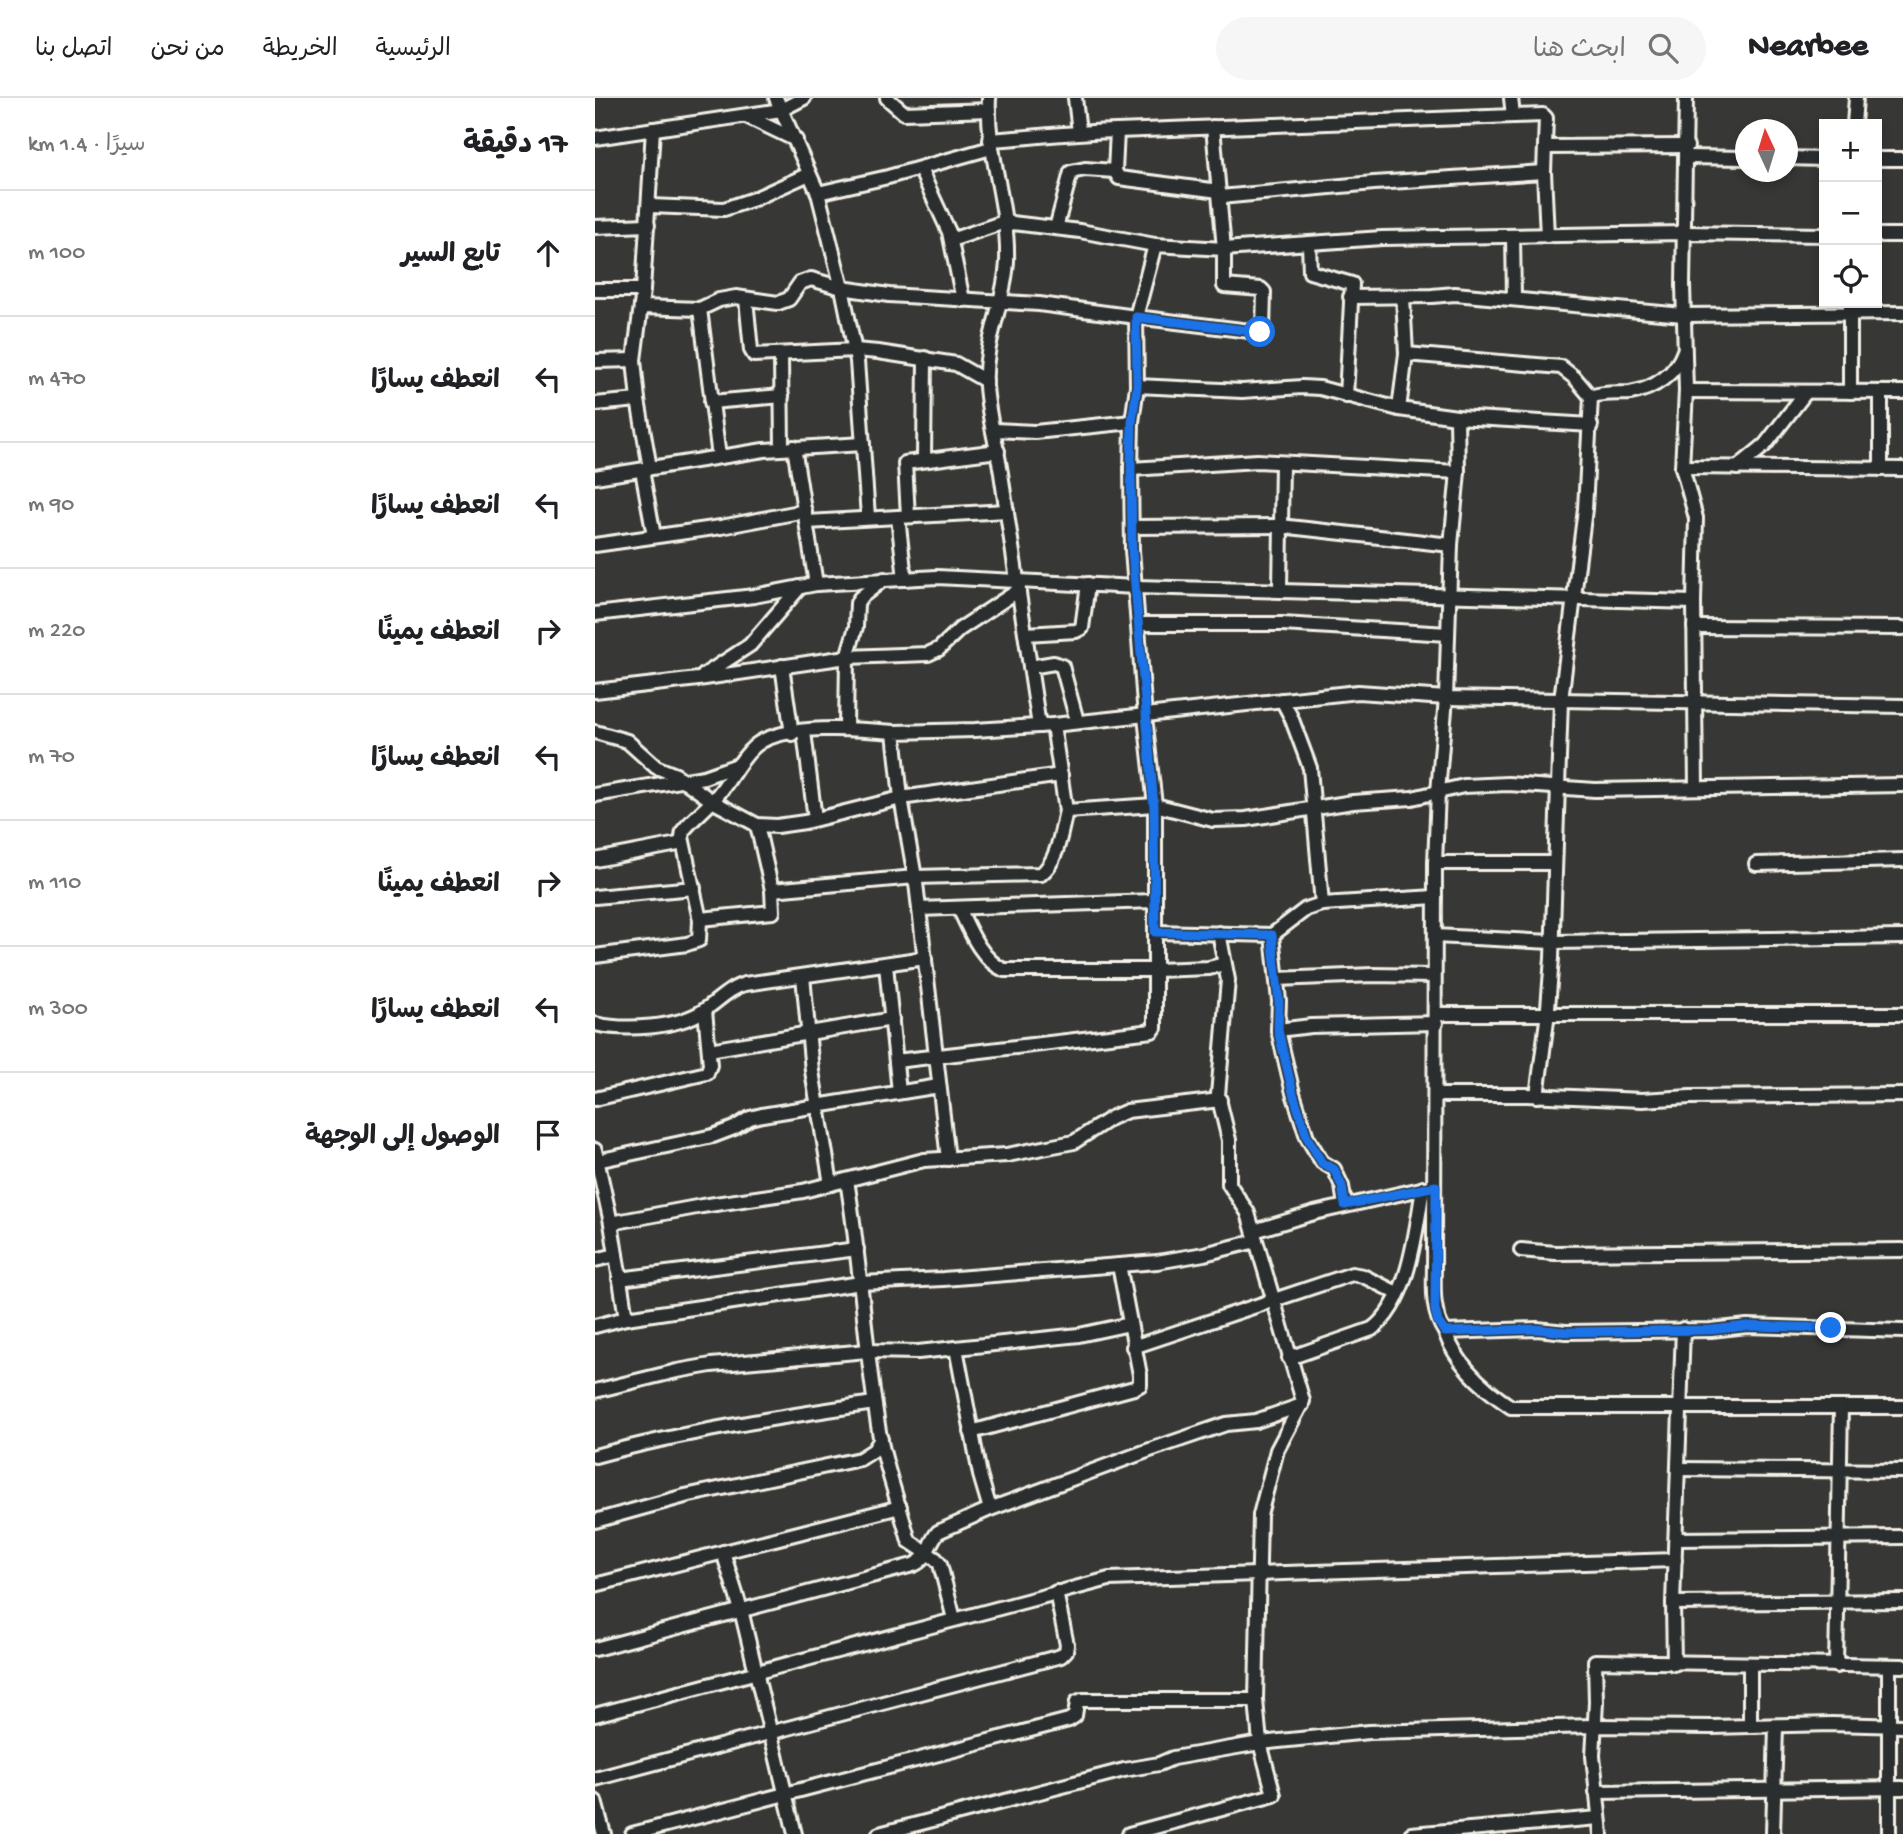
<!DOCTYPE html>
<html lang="ar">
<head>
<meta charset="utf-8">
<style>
	:root { --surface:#fff; --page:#f6f6f6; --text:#202124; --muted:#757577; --line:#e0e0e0 }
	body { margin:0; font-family:"Gochi Hand","Playpen Sans Arabic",sans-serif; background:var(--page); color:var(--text); direction:rtl }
	.controls { position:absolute; right:21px; top:21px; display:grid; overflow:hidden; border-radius:0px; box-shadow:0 4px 10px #0003 }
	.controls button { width:63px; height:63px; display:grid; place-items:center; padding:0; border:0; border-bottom:2px solid var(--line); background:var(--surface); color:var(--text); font:35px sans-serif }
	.compass { position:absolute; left:1140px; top:21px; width:63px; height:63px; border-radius:50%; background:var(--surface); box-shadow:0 4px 10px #0003; rotate:356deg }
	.stop { position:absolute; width:21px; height:21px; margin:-16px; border:5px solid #1a73e8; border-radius:50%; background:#fff }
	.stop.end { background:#1a73e8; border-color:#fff; box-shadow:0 2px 7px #0008 }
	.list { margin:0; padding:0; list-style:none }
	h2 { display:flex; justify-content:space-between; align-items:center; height:91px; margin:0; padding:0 28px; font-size:30px }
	h2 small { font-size:23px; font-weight:400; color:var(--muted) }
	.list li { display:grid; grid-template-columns:46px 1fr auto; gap:21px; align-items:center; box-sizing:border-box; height:126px; padding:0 28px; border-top:2px solid var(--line) }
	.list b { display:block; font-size:26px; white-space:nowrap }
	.list em { font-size:23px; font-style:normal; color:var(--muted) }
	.icon { flex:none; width:38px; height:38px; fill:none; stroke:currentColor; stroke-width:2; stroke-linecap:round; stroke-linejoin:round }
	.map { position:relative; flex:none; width:1308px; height:1736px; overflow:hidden; direction:ltr }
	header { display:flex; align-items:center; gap:42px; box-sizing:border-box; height:98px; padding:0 35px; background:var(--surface); border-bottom:2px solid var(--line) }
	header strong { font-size:33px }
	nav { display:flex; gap:38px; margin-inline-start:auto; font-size:24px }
	.search { width:490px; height:63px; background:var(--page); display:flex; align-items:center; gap:18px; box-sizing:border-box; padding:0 24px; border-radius:38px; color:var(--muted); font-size:26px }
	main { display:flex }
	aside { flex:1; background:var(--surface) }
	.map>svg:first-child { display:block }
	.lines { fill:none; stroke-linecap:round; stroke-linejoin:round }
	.minor-casing { stroke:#f4f1e8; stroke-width:18 }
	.minor { stroke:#2a2d2e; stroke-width:12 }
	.route { stroke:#1a73e8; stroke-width:9 }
</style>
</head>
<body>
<header>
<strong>Nearbee</strong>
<div class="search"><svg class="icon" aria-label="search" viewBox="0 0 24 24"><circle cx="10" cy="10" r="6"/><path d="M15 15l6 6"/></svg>ابحث هنا</div>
<nav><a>الرئيسية</a><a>الخريطة</a><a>من نحن</a><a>اتصل بنا</a></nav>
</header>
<main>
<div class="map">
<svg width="1308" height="1736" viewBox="0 0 1308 1736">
	<rect width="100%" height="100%" fill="#373835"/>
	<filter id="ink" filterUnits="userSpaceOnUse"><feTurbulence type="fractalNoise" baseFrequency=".0143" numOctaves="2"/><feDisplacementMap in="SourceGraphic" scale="14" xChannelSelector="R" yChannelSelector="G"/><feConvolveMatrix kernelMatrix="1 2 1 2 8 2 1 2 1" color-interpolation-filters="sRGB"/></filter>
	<g filter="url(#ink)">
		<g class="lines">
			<g class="minor-casing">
				<g id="minor">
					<polyline points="181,0 223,95 247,190 262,263 273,419"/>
					<polyline points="292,0 309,15 394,12"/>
					<path d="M394,0C391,55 414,107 412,163C410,205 388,245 391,288C393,319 403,351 407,382C420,464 432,546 444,628"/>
					<polyline points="480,0 484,34"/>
					<polyline points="916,0 918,18"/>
					<polyline points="1091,0 1088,187 1091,293 1087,369 1101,420 1099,504 1101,690"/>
					<polyline points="151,18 201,42"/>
					<polyline points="1259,26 1261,0"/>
					<polyline points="618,29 629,151 787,140 1089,135 1229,137"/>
					<polyline points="522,33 948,17 951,20 949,74 952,138"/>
					<polyline points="0,40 186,12 209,0"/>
					<path d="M395,42C438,39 480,34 522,33L520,73L524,80L624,93"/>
					<polyline points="951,49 1092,48"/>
					<polyline points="1092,59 1150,60"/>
					<polyline points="1192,60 1229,61"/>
					<polyline points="1282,61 1308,61"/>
					<polyline points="325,71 354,134 368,202"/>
					<polyline points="223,95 293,79 396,50"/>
					<polyline points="625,99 779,85 949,74"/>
					<polyline points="55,108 129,111 159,101 214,76"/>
					<polyline points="0,129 53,127"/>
					<polyline points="461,130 476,74 490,71 520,73"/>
					<polyline points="1282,137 1308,137"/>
					<polyline points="918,138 919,200"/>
					<polyline points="356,142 409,124 485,133 560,147"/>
					<polyline points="714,145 715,174 757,186 751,298"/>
					<polygon points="560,147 629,151 629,188 666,191 669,194 668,232 663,234 541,219"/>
					<polyline points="0,192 48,192"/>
					<polyline points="755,199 837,198 860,196 1088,217 1308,215"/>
					<polyline points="151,201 156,252 159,257 260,252 283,254 361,266 391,283"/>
					<polyline points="1255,205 1255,294"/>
					<polyline points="46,209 105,211 124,202 141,199 183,205 194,201 205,185 216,181 247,190 294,197 444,206 541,219 542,288 537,324 536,371 537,452 550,619 560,707 560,930 557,933 301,963"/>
					<polyline points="105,211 124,359"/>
					<polyline points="811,256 966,269 980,280 996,299"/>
					<polyline points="186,257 187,350"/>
					<polyline points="0,263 39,262"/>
					<polyline points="542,288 647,293 707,289 725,290 804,311 862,319 996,327"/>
					<polyline points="1091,293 1308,294"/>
					<polyline points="116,304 187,298"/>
					<polyline points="0,306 43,302"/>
					<polyline points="804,311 811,256 808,199"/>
					<path d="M862,319L863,374L856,447L851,600L843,694L840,765L839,1152C840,1179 834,1211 850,1234L942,1231L971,1234L1116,1232L1152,1228L1308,1233"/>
					<polyline points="399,332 440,334 537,324"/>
					<polyline points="199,349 221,486"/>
					<polyline points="329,362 330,260"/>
					<polyline points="1087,369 1308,371"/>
					<polyline points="55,370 43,302 39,262 48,192 58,31"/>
					<polyline points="1142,370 1170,347 1211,294"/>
					<polyline points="536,371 662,363 863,374"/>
					<polyline points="1286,371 1286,294"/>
					<polyline points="47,372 59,438"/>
					<polyline points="0,379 169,352 268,346"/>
					<polyline points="313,418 310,365 403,353"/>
					<polyline points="303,419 310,481"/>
					<polyline points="212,424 412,413"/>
					<polyline points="537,429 685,428 856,447"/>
					<polyline points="0,447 126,429 210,413"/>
					<polyline points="685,491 687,365"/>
					<polyline points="0,516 159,498 221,486 342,479 541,489 1099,504"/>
					<polyline points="544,526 687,526 853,536"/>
					<polyline points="1099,529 1308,530"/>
					<polyline points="431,536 481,533 487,530 493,486"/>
					<polyline points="187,568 197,636"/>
					<polyline points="435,569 459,565 467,568 482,623"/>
					<polyline points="109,577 155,547 205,489"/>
					<polyline points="0,593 103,581 252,559 333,556 344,551 365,531 424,492"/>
					<polyline points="687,602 696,619 715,670 727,806"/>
					<polyline points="458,627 471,713 560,707 618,722 651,721 758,704 817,700 869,688 913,686 1000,692 1308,687"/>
					<polyline points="251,631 252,559 261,529 262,505 265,500 289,481"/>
					<polyline points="0,634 32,643 61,669 81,677 117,703 162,727 182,728 210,724 306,700 466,677"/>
					<polyline points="209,634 220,721"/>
					<polyline points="0,697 109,679 143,667"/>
					<polyline points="0,762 88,745"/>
					<polyline points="840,765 960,765"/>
					<polyline points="1161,766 1308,762"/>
					<path d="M177,792L320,779L446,776C463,763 466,733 471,713"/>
					<polyline points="0,799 99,790"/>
					<path d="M364,810C374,831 386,862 409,872H561L614,870L629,866"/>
					<polyline points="324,811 559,803"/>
					<polyline points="105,821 178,814 177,792 162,727"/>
					<polyline points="560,834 677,837 711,811 727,806 840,799"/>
					<polyline points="677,837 684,903 683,932 698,995 712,1039 727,1064 739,1071 747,1088 750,1107"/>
					<polyline points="840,838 957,844 1308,839"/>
					<path d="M0,858L92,846L104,842L105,822L87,739L88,733C99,719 114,709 125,694C137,679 146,659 161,647C189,625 264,631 299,634"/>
					<polyline points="291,867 304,994"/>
					<polyline points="208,878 217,973 236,1086"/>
					<polyline points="682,881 778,877 839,878"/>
					<polyline points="841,916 1308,916"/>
					<path d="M0,926C30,933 82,930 108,913C122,904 134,890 150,886L330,860"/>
					<polyline points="683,932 716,928 841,925"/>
					<polyline points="114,952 297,921"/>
					<polyline points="840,997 932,997 1047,1002 1095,999 1308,997"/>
					<path d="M942,998L952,922L957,860L966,602L990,411L996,299C1008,294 1022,296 1035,295C1059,291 1081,276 1089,253"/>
					<polyline points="0,1001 112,975 115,967 110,912"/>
					<polyline points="0,1052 16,1125 31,1220"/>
					<polyline points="353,1061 321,785 306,700 299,634 380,632 458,627 763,594 851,600 1308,608"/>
					<polyline points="2,1063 118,1038 139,1030 155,1020 167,1017 344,988"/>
					<path d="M252,1082C266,1168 270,1254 285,1339C292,1374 305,1409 314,1443L341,1461L345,1466L359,1521"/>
					<polyline points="16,1125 107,1108 208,1093 329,1062 412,1057 453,1049 479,1044 516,1020 532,1013 625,1002"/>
					<polyline points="659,1133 719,1115 835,1089"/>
					<polyline points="926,1152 960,1155 1308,1152"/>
					<polyline points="0,1162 21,1157"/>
					<polyline points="24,1181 262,1151"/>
					<polyline points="0,1228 31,1220 266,1185 348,1181 562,1164 609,1156 661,1143"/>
					<path d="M850,1234C861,1265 889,1291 916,1309H1308"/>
					<polyline points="538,1249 757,1176 768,1178 802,1195"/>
					<polyline points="361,1250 385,1377 395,1411"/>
					<path d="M694,1260L777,1231C814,1204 821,1133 828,1090"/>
					<polyline points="0,1293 82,1273 116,1267 272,1253 323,1254 484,1237 535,1226"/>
					<polyline points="376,1334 539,1290 545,1287 545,1277 524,1167"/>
					<path d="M0,1358C92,1333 185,1319 279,1305"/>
					<polyline points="1083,1371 1308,1373"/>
					<polyline points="0,1423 90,1398 265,1361 279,1352 286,1341"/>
					<polyline points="1081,1441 1308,1439"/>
					<polyline points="128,1454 146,1512 200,1736"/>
					<polyline points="0,1487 305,1409"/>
					<polyline points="1078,1505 1308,1503"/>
					<path d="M0,1551L318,1467C334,1461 332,1447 343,1434L395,1411L552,1353L631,1326L661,1323L707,1307"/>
					<polyline points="1079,1566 1078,1505 1088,1231"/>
					<polyline points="1241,1568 1246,1309"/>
					<polyline points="0,1617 514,1481 1080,1462"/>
					<polyline points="1155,1628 1155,1567"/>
					<polyline points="0,1681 466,1558 471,1553 472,1547 461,1494"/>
					<polyline points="1001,1694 1308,1690"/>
					<polyline points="0,1703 9,1736"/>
					<polyline points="37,1736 474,1622 480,1618 482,1604 487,1602 661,1602"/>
					<polyline points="284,1736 529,1672 564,1666 578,1660 665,1645 774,1634 999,1628 1117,1629 1237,1626 1308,1628"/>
					<polyline points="534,1736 679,1697 665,1645 661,1602 665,1417 682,1352 708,1303 653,1115 634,1086 634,1042 623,997 633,882 624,835"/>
					<polyline points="816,1736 1004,1720"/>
					<polyline points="1006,1736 998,1658 1001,1604 1000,1563 1308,1568"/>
					<polyline points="1178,1736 1181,1628"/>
					<polyline points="1294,1736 1294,1568"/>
				</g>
			</g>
			<use href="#minor" class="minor"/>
		</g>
	</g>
	<g class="lines" filter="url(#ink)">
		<polyline class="route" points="665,234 541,219 542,288 537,324 536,371 537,452 559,708 560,834 677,837 684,904 683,932 698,995 712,1039 727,1065 739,1071 747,1088 750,1107 841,1088 840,1211 843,1224 850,1234 942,1231 971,1234 1116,1232 1152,1228 1236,1230"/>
	</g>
</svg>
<div class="controls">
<button>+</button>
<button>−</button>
<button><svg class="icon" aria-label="locate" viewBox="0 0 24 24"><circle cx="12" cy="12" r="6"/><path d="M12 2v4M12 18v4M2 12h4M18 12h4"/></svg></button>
</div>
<svg class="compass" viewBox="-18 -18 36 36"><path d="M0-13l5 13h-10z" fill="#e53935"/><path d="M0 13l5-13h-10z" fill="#757577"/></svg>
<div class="stop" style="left:665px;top:234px"></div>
<div class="stop end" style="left:1236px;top:1230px"></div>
</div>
<aside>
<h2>17 دقيقة<small>سيرًا · 1.4 km</small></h2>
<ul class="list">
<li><svg class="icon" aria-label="ahead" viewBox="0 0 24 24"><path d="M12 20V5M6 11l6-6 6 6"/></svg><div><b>تابع السير</b></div><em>100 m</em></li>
<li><svg class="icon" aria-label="left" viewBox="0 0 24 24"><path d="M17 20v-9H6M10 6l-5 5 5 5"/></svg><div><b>انعطف يسارًا</b></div><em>470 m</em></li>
<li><svg class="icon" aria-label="left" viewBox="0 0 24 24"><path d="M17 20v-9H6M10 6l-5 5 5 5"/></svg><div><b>انعطف يسارًا</b></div><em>90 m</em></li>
<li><svg class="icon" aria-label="right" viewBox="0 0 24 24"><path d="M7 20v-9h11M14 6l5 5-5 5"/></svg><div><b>انعطف يمينًا</b></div><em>220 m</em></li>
<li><svg class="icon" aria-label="left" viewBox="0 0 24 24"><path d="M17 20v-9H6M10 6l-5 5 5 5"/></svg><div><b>انعطف يسارًا</b></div><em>70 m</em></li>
<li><svg class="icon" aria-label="right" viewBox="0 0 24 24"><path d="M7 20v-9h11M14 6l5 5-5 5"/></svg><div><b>انعطف يمينًا</b></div><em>110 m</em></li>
<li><svg class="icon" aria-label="left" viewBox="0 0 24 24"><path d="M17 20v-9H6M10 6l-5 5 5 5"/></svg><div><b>انعطف يسارًا</b></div><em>300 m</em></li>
<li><svg class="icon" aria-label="arrive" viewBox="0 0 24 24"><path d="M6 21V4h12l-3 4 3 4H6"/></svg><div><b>الوصول إلى الوجهة</b></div></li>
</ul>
</aside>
</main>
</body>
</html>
